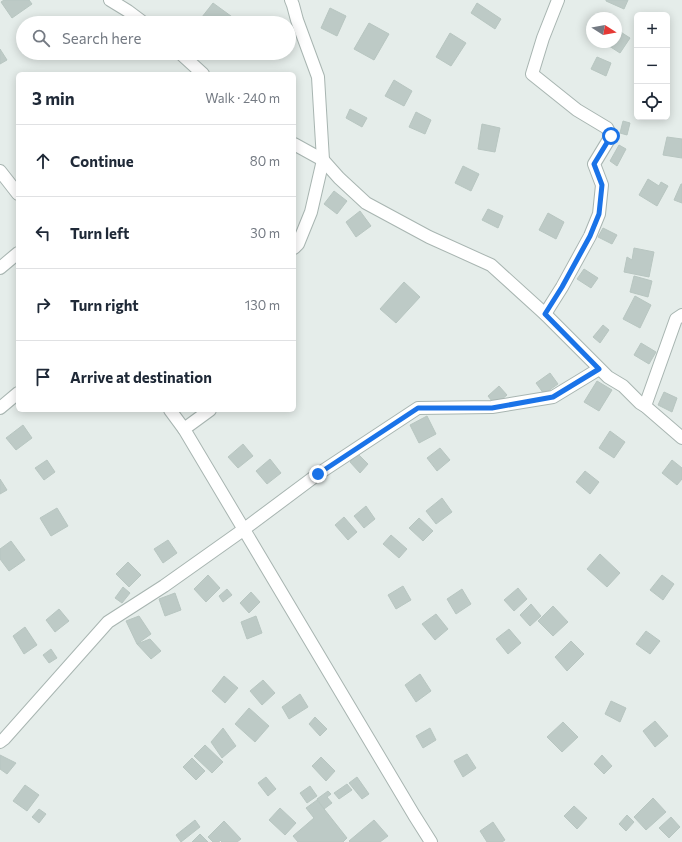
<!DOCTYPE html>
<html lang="en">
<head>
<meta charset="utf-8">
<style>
	:root { --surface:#fff; --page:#f2f2f3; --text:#1f2937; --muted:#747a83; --line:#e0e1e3 }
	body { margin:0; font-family:Commissioner,sans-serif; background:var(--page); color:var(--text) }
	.controls { position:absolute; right:12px; top:12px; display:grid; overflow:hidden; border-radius:6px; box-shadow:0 2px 10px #0003 }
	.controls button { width:36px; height:36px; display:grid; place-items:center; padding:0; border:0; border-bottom:1px solid var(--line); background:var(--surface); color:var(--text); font:20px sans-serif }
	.compass { position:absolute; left:586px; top:12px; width:36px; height:36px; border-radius:50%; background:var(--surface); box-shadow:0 2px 10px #0003; rotate:101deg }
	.stop { position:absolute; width:12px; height:12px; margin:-9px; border:3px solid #1a73e8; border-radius:50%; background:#fff }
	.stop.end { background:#1a73e8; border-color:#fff; box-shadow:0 1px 4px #0008 }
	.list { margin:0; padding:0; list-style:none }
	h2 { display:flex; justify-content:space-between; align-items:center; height:52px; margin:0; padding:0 16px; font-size:17px }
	h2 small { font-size:13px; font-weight:400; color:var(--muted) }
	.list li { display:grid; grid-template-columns:26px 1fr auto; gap:12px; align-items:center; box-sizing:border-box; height:72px; padding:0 16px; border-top:1px solid var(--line) }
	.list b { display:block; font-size:15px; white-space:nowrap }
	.list em { font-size:13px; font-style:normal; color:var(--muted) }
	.icon { flex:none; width:22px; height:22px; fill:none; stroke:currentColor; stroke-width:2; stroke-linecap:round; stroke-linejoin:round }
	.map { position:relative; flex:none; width:682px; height:842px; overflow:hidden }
	.search { position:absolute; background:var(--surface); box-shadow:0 2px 10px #0003; left:16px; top:16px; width:280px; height:44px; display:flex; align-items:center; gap:10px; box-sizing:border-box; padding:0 14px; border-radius:22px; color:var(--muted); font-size:15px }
	.panel { position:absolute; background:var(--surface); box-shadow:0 2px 10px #0003; left:16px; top:72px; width:280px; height:340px; border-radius:6px }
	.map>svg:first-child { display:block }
	.building { fill:#bdcac6; stroke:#b8c6c1 }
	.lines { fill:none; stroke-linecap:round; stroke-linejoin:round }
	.minor-casing { stroke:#a8b5b1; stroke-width:14 }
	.minor { stroke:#fff; stroke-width:12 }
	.route { stroke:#1a73e8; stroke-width:5 }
</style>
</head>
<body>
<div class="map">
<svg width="682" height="842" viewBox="0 0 682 842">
	<rect width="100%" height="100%" fill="#e5edea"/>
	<g class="building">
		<polygon points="4,0 29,0 32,4 12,18 1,2"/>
		<polygon points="606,0 628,0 624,9 606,1"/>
		<polygon points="213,3 235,19 232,23 210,23 202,17"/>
		<polygon points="477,3 501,19 495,29 471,13"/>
		<polygon points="330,8 346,16 337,36 321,28"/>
		<polygon points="369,23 389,34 374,60 354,49"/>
		<polygon points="616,29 630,38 620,53 606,44 608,42 616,42"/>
		<polygon points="450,33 466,43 451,66 436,57"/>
		<polygon points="0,49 7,60 0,64"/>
		<polygon points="597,57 611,63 606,76 591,69"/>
		<polygon points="394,80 412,91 404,106 385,96"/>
		<polygon points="350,109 367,118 362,127 346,118"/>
		<polygon points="416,112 431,120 425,134 409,127"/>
		<polygon points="623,121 630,123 627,135 620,133"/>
		<polygon points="482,124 500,128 495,152 478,149"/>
		<polygon points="667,137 682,139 682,158 663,155"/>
		<polygon points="619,145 626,149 617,166 610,161"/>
		<polygon points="463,166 479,174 471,191 455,183"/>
		<polygon points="648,179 659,186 661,182 668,186 657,206 639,195"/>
		<polygon points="681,184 682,184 682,203 674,200"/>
		<polygon points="334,191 347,201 337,214 324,204"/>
		<polygon points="488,209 503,216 498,228 482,220"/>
		<polygon points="360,211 371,226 356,237 346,222"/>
		<polygon points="548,213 564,222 556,239 539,230"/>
		<polygon points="603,228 617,235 612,244 598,237"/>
		<polygon points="634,248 654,252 649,277 624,272 627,257 632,260"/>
		<polygon points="584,269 598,278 591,288 577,279"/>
		<polygon points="634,276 652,281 648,297 630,292"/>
		<polygon points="404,282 420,297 396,323 380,309"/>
		<polygon points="635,296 651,305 640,328 623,319"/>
		<polygon points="603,325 609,330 600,343 593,337"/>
		<polygon points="641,343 656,352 649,364 634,355"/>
		<polygon points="550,373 558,384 544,394 536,383"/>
		<polygon points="597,381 612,390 599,411 584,402"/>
		<polygon points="499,386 507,395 495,405 488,396"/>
		<polygon points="664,392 677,398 672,412 658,405"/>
		<polygon points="427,416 436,434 419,443 410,425"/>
		<polygon points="23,425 32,438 16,450 6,438"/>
		<polygon points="610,431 625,442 614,458 599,448"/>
		<polygon points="243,444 253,456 238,468 228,457"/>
		<polygon points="440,448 450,460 437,471 427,458"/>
		<polygon points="358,454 368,464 360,473 350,462"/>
		<polygon points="270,459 281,473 267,484 256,471"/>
		<polygon points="47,460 55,472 44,480 35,468"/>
		<polygon points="672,460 682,468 682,479 677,485 662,473"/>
		<polygon points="585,471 599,482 590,494 576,482"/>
		<polygon points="0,479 7,490 0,494"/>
		<polygon points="442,498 452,512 436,524 426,511"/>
		<polygon points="366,506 375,519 364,528 354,516"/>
		<polygon points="57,508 68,526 51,536 40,518"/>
		<polygon points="344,517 357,532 348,540 335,525"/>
		<polygon points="419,518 433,531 423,541 409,528"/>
		<polygon points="391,535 407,549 399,558 383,544"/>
		<polygon points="168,540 177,553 163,563 154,549"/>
		<polygon points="11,541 25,560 9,571 0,559 0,549"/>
		<polygon points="600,554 620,573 607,587 587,569"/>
		<polygon points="128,562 141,575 129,587 116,574"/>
		<polygon points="208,575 220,588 206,602 194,589"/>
		<polygon points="662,575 674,584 663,600 650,590"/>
		<polygon points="403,586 411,600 396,609 388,595"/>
		<polygon points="123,587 130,593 122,603 115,598"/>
		<polygon points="518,588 527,599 514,611 504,600"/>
		<polygon points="227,589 232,595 223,602 219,596"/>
		<polygon points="462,589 471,604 456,614 447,599"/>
		<polygon points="251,592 260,602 249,613 240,603"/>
		<polygon points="175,593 181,610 165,616 159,599"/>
		<polygon points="531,604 541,616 530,626 520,615"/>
		<polygon points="553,606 568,622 553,636 538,621"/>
		<polygon points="59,609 69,621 55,632 46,620"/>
		<polygon points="436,614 448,629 435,640 422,624"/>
		<polygon points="139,616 151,634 137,644 126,621"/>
		<polygon points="256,616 262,633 247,639 241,622"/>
		<polygon points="25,627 37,645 24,654 13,636"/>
		<polygon points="509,629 521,643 508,654 496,639"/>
		<polygon points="646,631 660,641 650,654 636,644"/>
		<polygon points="150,639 161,651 151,659 137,644"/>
		<polygon points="571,641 584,654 567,671 555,657"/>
		<polygon points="51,649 57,658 49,663 43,655"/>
		<polygon points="420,674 431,691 416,702 405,685"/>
		<polygon points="224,676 238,688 225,703 212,691"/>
		<polygon points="263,680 275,693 262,705 250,691"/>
		<polygon points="300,694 308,707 289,719 282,707"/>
		<polygon points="611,701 626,708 620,722 605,714"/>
		<polygon points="249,708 269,726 255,742 235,724"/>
		<polygon points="315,717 327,729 320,736 309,724"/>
		<polygon points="655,721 668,736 655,747 643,731"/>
		<polygon points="563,722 578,737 562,752 547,737"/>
		<polygon points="223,728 236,746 222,758 211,742"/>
		<polygon points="430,728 436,740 423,748 416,736"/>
		<polygon points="205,745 223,762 212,773 194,756"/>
		<polygon points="467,754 476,768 463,777 454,761"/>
		<polygon points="0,755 16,763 7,774 0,769"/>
		<polygon points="602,755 612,766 604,774 594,764"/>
		<polygon points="321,757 335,771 326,781 312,766"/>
		<polygon points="192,758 205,771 196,780 183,767"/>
		<polygon points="266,777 276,789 268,796 258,783"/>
		<polygon points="357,777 369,794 362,799 349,783"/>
		<polygon points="347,784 352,790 339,799 334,793"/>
		<polygon points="25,785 39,795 27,811 13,801"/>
		<polygon points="310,786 317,796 307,803 300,793"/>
		<polygon points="328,791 331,794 327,797 332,803 324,809 317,799"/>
		<polygon points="653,798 666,812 646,830 634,817"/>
		<polygon points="317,800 347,838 343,842 298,842 293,836 314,818 306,808"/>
		<polygon points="574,806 587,818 577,829 564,816"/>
		<polygon points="280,808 296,823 285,835 269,820"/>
		<polygon points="39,809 46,814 39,823 32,817"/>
		<polygon points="627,815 634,822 626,831 619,824"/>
		<polygon points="671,817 680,827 669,838 659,828"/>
		<polygon points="195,820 200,827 181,842 176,835"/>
		<polygon points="374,820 388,836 380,842 350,842 349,841"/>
		<polygon points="224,821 241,839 237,842 222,842 220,840 219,842 213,842 208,837"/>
		<polygon points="493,822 505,840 502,842 487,842 480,831"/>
		<polygon points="200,834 208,842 192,842"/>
	</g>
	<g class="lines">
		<g class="minor-casing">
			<g id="minor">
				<polyline points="110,0 128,11 144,23"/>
				<polyline points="291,0 293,5 297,20 318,77 323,160 311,212 298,244 294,248"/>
				<polyline points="180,53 203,74"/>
				<polyline points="294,144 323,160 339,178 366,203 429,237 491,265 545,314 608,377 623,386 640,403 645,406 682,438"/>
				<polyline points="0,171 18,194"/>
				<polyline points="0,268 18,253"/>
				<polyline points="545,314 562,287 590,236 599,214 602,185 594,164 611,136 607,128 577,110 532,74 543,38 558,0"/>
				<polyline points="645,406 676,319 682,315"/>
				<polyline points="0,408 18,393"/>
				<polyline points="170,410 184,429 414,815 431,842"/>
				<polyline points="184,429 210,410"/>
				<polyline points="0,742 4,739 108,622 164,586 243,530 318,474 418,408 492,407 553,397 599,369"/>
			</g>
		</g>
		<use href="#minor" class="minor"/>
	</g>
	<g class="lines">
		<polyline class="route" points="318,474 418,408 492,408 553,397 599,369 545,314 562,287 590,236 599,214 602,185 594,164 611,136"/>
	</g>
</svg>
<div class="controls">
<button>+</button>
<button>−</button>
<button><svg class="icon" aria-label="locate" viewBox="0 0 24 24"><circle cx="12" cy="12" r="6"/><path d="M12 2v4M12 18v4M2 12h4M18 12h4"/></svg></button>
</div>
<svg class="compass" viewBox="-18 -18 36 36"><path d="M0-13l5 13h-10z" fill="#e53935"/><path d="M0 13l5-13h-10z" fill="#747a83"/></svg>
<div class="stop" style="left:611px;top:136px"></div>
<div class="stop end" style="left:318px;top:474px"></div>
<div class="search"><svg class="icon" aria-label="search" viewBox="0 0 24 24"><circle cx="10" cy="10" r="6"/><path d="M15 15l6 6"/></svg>Search here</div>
<section class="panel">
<h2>3 min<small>Walk · 240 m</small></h2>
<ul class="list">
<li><svg class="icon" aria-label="ahead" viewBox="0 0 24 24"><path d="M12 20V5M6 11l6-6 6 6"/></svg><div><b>Continue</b></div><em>80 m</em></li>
<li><svg class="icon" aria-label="left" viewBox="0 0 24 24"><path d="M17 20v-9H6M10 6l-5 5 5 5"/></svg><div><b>Turn left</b></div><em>30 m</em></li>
<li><svg class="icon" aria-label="right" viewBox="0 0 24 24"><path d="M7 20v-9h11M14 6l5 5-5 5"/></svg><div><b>Turn right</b></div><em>130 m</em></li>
<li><svg class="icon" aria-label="arrive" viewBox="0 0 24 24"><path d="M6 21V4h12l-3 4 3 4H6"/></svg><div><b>Arrive at destination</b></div></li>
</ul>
</section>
</div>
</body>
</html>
